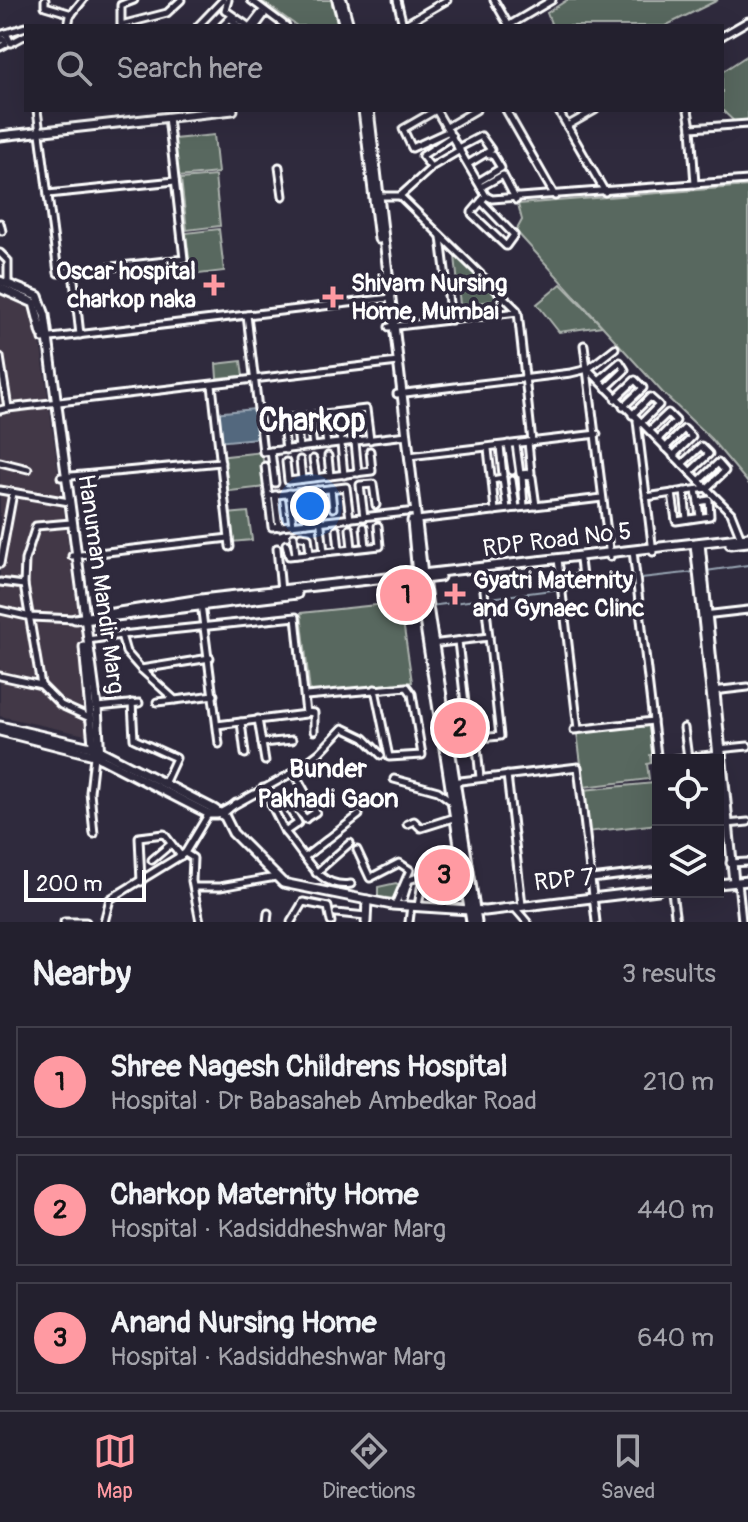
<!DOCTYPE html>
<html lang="en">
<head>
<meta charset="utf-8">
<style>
	:root { --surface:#23202e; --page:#2f2d3a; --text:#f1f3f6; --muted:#a3a3aa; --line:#403e4a; --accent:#ff9aa2 }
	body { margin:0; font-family:Pangolin,sans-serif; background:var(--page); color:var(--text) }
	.controls { position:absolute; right:24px; bottom:24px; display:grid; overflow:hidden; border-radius:0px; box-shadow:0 8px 32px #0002 }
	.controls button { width:72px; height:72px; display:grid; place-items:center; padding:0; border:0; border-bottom:2px solid var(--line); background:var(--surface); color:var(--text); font:40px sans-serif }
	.scale { position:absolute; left:24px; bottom:20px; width:122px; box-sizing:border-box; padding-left:8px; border:4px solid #fff; border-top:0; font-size:22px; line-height:28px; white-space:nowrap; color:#fff; -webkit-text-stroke:6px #2f2a3d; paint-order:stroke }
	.you { position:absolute; left:310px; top:506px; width:28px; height:28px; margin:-20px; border:6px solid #fff; border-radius:50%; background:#1a73e8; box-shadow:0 0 0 12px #1a73e833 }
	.badge { display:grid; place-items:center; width:52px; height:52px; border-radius:50%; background:var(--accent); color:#111; font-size:26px; font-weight:700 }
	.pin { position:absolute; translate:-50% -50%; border:4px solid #fff; box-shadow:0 2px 8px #0006 }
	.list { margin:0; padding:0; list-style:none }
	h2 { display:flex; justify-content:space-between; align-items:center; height:104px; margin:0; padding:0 32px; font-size:34px }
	h2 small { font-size:26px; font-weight:400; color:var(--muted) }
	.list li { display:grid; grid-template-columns:52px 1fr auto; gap:24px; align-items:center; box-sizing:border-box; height:112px; margin:0 16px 16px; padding:0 16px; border:2px solid var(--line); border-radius:0px }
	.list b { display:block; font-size:30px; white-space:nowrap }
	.list p { margin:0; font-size:26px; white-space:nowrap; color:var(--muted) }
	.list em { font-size:26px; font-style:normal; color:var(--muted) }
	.icon { flex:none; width:44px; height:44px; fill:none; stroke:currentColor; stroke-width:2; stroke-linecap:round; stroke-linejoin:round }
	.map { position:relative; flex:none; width:748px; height:922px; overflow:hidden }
	.search { position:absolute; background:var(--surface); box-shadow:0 8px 32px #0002; left:24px; right:24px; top:24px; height:88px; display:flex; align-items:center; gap:20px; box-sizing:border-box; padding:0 28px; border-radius:0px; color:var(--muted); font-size:30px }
	.sheet { height:488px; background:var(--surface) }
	nav { display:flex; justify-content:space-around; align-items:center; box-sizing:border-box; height:112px; border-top:2px solid var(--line); background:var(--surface); font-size:22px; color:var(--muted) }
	nav a { display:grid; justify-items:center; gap:4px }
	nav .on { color:var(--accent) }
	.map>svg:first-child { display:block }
	.built { fill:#423946 }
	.green { fill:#59675e; stroke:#acb3ae; stroke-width:2 }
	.water { fill:#52677e; stroke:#97a4b2; stroke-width:2 }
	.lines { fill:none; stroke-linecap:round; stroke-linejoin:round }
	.stream { stroke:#97a4b2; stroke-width:2 }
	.street-casing { stroke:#fff; stroke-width:11 }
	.secondary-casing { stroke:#fff; stroke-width:13 }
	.street { stroke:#2f2a3d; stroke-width:5 }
	.secondary { stroke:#2f2a3d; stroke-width:7 }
	.poi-dot { fill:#ff9aa2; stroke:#2f2a3d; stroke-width:3 }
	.labels { text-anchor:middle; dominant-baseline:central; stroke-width:7; stroke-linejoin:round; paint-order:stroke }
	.poi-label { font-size:24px; font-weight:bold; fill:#fff; stroke:#2f2a3d; text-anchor:start }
	.street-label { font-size:24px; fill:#fff; stroke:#2f2a3d }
	.neighbourhood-label { font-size:26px; font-weight:bold; fill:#fff; stroke:#2f2a3d }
	.district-label { font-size:32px; font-weight:bold; fill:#fff; stroke:#2f2a3d }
</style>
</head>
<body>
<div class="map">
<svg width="748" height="922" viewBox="0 0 748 922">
	<rect width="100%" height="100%" fill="#2f2a3d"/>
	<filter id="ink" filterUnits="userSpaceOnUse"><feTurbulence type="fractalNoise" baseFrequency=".0125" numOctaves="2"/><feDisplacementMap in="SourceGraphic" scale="16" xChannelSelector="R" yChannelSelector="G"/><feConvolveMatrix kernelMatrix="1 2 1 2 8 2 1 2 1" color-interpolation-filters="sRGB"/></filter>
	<g filter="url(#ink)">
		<polygon class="built" points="0,291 35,304 94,730 90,736 0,716"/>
		<g class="green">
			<polygon points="261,0 331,0 338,26 297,26"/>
			<polygon points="567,0 718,0 665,26 552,26 547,13"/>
			<polygon points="748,55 748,122 737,124 722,110 722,72"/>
			<polygon points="214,135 218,173 178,177 174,139"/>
			<polygon points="215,176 220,226 187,230 181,179"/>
			<polygon points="748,186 748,483 711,439 663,393 516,231 522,220 518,204"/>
			<polygon points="219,229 224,271 191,275 186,233"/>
			<polygon points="455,256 458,256 500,300 460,305"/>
			<polygon points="561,284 602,326 559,332 537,304"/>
			<polygon points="241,361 243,376 217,378 216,364"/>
			<polygon points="262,452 266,487 222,492 218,457"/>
			<polygon points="248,512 252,540 231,542 227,514"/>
			<polygon points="386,604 401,608 412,682 310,692 301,613"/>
			<polygon points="651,723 655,754 650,755 651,763 647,764 649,779 584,787 577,733"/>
			<polygon points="654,783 658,790 655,797 658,824 587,832 583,790"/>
			<polygon points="396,883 402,887 397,899 378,897 378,887"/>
		</g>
		<polygon class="water" points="254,409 257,438 217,442 214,413"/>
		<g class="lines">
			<g class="stream">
				<polyline points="706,571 748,565"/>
				<polyline points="641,578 695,572"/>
				<polyline points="567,588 634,579"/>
				<polyline points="490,598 560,589"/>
				<polyline points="430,606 483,599"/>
			</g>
			<g class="street-casing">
				<g id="street">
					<polyline points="45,0 45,6 72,14"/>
					<polyline points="134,0 121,5 121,25 167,13 181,0"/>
					<polyline points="228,0 225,10 248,26"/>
					<polyline points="251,0 286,26"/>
					<polyline points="397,0 403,25"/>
					<polyline points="494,0 509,26"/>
					<polyline points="404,25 447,0"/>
					<polyline points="68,26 70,16 83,0"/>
					<polyline points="198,26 223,0"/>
					<polyline points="222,26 230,18 238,26"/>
					<polyline points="251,26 261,13"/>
					<polyline points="256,26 264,15"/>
					<polyline points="508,26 552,0"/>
					<polyline points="6,33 11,43 26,35"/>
					<polyline points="0,35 26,27"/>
					<polyline points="722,36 748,21"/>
					<polyline points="0,40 4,39 6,44 0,47"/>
					<polyline points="37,110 58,273 184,259 168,117"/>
					<polyline points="436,110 486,196 492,199 748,180"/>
					<polyline points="436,110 403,129 412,148 449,131"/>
					<polyline points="506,110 555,196"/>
					<polyline points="558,110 605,192"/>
					<polyline points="688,110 691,128"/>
					<polyline points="567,126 595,110"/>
					<polyline points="447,127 476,110"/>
					<polyline points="452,136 422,156 431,167 460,150"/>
					<polyline points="458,148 481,136 491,150 468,164"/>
					<polyline points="279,167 283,196"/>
					<polyline points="478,182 501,168 493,155 489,155"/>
					<polyline points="695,184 691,128 748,124"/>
					<polyline points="481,187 503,175 516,200"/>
					<polyline points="48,194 175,181"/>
					<polyline points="379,196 400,196 430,169"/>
					<polyline points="400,196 517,310"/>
					<polyline points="481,201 514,235 506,246 472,214 472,212 484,198 486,196"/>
					<polyline points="0,223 2,231"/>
					<polyline points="441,237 451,320"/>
					<polyline points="0,253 8,261 8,284"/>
					<polyline points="73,271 80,335"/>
					<polyline points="247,315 263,452 407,435"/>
					<polyline points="389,327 518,312 532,442"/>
					<polyline points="43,339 391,298"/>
					<polyline points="584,345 610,557"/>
					<polyline points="0,357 8,408 0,410"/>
					<polyline points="588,369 731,513 741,538"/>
					<polyline points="599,380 620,362 625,370 606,388"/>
					<polyline points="212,385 230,547"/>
					<polyline points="397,394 571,373 588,369 615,348"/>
					<polyline points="615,399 635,380 643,388 623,407"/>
					<polyline points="8,408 398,362"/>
					<polyline points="352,411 358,473"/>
					<polyline points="338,413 344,475"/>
					<polyline points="323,414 327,445"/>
					<polyline points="632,415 650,397 659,405 641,423"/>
					<polyline points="309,416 313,446"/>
					<polyline points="296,418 299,448"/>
					<polyline points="637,421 653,552"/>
					<polyline points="650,430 668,413 676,421 658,439"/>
					<polyline points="508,444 512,471"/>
					<polyline points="516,444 520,474 531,473 528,442"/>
					<polyline points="500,446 503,475"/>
					<polyline points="665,448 684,429 692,437 673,456"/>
					<polyline points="488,449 491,476"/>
					<polyline points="286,450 282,419 366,409 370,440"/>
					<polyline points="271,451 275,483"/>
					<polyline points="328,456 330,476"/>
					<polyline points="409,456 597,434"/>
					<polyline points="313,459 316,477"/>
					<polyline points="300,460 302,479"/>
					<polyline points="0,462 28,469"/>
					<polyline points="286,462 288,481 372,471 370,451"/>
					<polyline points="682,464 701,446 709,454 690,472"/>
					<polyline points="265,466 272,527 416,511"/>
					<polyline points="61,477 221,462"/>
					<polyline points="512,480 516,508"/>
					<polyline points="331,489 333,508"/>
					<polyline points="0,490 69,502"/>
					<polyline points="317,490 324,552"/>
					<polyline points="684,491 687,519"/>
					<polyline points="303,492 307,523"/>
					<polyline points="289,493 293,525"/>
					<polyline points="672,493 676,521 710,516 709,500 698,502 696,490"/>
					<polyline points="275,495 279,527"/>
					<polyline points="268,496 346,487 350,519"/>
					<polyline points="646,497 707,488 725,471 718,463 699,481"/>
					<polyline points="698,502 700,517"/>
					<polyline points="524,507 522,476 532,477 536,506"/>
					<polyline points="495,511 492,480 503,478 507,509"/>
					<polyline points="364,517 360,485 373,484 376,505"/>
					<polyline points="417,520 602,498"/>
					<polyline points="364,527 366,547"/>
					<polyline points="350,529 352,548"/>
					<polyline points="337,530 339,550"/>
					<polyline points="294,536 296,555"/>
					<polyline points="301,536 308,537 310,553"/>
					<polyline points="286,544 289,556 380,546 378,526"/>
					<polyline points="277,548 281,591"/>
					<polyline points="633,551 658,764"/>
					<polyline points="72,556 229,538"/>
					<polyline points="558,559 578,729"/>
					<polyline points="0,564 13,493"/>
					<polyline points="482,572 489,637"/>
					<polyline points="566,581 582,577 580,560"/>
					<polyline points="0,582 24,585 25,560 36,526 71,523"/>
					<polyline points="201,604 219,744"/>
					<polyline points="0,610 31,617 75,619"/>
					<polyline points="704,615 748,610"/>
					<polyline points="121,635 296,617 306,714 217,725"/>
					<polyline points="88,640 121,635 126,652 141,669"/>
					<polyline points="458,641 469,739"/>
					<polyline points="431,644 489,637 500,736 448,741"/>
					<polyline points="210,658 141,669 175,700 214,695"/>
					<polyline points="0,676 41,685 24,585"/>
					<polyline points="41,685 61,705 92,719"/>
					<polyline points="713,691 748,687"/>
					<polyline points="306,696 407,687 412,694 422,755 389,757 375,689"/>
					<polyline points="157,702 174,700"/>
					<polyline points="132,703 134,739 176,758 164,784"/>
					<polyline points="97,707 139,703"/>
					<polyline points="307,712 314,713 314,731"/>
					<polyline points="258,719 262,743 292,740"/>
					<polyline points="241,722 245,754"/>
					<polyline points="684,728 688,758"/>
					<polyline points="574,730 653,721"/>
					<polyline points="476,738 480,778"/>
					<polyline points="262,743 265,761"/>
					<polyline points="718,749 748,746"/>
					<polyline points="94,756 90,792 94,834"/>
					<polyline points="667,760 719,754"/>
					<polyline points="294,772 316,812 305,819"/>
					<polyline points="507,775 522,905"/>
					<polyline points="394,779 438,791 451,801"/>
					<polyline points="452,782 578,767 596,922"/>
					<polyline points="263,788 285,832 298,823 289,809 289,801 306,819"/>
					<polyline points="218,814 294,772 319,753 343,728 364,738 381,755"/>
					<polyline points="222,815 236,803"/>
					<polyline points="407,824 414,821 421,828 456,817"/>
					<polyline points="727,824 748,822"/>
					<path d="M285,832C303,852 318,890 351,884"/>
					<polyline points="357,850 370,878 399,863 410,870 395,905"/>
					<polyline points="185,853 193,858 192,881 200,922"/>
					<polyline points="305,857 359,815"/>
					<polyline points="152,860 171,844"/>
					<polyline points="730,863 748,862"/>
					<polyline points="316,873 350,843"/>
					<polyline points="591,879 658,871"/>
					<polyline points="141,882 139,837 164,834 181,856"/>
					<polyline points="738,882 742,921"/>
					<polyline points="194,887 220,887 276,877"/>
					<polyline points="672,892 676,922"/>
					<polyline points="403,899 409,880 418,877 422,883 418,906"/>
					<polyline points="514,907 527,922"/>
					<polyline points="336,913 366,916"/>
					<polyline points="64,922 86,922"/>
					<polyline points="104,922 110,899 185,853 209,813"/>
					<polyline points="267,922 268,913"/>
					<polyline points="291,922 303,902 328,907 331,922"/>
					<polyline points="409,922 411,906"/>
				</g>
			</g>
			<g class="secondary-casing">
				<g id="secondary">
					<polyline points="337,0 344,26"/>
					<polyline points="342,0 349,26"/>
					<polyline points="363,110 379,239"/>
					<polyline points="369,110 423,574 477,922"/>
					<polyline points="0,136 233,110"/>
					<polyline points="0,281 38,296 45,315 97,707 100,758"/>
					<polyline points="0,288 34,303 42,334"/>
					<polyline points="412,521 417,575 471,922"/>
					<polyline points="700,543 734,882"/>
					<polyline points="695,544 725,820"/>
					<polyline points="730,544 748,542"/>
					<polyline points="389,583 440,577"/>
					<polyline points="75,619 201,599 748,537"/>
					<polyline points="83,620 297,594"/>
					<polyline points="84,647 94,755"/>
					<polyline points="0,726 95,748 214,809 225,817 233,833 283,883 392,905 485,911 658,890"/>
					<polyline points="0,731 94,755 209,814 217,814"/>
					<polyline points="718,884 748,881"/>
					<polyline points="366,922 367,900"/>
				</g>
			</g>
			<use href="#street" class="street"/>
			<use href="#secondary" class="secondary"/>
		</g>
	</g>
	<g class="poi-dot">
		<path d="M210 273h8v8h8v8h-8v8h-8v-8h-8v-8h8z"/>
		<path d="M329 285h8v8h8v8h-8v8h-8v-8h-8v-8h8z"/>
		<path d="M451 582h8v8h8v8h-8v8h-8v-8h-8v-8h8z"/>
	</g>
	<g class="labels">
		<g class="poi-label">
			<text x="196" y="271" text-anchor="end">Oscar hospital<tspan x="196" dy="28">charkop naka</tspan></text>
			<text x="351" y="283">Shivam Nursing<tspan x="351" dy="28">Home, Mumbai</tspan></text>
			<text x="473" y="580">Gyatri Maternity<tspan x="473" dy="28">and Gynaec Clinc</tspan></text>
		</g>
		<g class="street-label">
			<text transform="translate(557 540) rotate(-7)">RDP Road No 5</text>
			<text transform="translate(101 584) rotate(82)">Hanuman Mandir Marg</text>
			<text transform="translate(564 880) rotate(-6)">RDP 7</text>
		</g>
		<g class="neighbourhood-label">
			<text x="328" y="769">Bunder<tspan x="328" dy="30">Pakhadi Gaon</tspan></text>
		</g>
		<g class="district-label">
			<text x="312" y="421">Charkop</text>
		</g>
	</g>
</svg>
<div class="controls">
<button><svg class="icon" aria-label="locate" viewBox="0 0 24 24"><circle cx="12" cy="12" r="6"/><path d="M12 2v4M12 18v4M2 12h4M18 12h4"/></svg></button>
<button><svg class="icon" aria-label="layers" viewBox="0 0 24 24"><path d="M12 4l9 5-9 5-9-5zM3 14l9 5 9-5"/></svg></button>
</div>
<div class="scale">200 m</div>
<div class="you"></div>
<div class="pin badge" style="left:406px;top:595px">1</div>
<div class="pin badge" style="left:460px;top:728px">2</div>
<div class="pin badge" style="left:444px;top:875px">3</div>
<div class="search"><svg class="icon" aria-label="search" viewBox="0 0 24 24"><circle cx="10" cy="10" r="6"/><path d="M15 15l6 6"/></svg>Search here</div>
</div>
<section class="sheet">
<h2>Nearby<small>3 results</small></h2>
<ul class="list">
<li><span class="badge">1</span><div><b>Shree Nagesh Childrens Hospital</b><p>Hospital · Dr Babasaheb Ambedkar Road</p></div><em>210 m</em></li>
<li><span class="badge">2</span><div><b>Charkop Maternity Home</b><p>Hospital · Kadsiddheshwar Marg</p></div><em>440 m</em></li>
<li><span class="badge">3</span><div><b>Anand Nursing Home</b><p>Hospital · Kadsiddheshwar Marg</p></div><em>640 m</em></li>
</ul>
</section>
<nav>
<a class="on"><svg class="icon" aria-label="map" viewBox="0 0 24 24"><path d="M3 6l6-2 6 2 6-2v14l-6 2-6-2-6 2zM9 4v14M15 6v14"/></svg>Map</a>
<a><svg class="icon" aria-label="directions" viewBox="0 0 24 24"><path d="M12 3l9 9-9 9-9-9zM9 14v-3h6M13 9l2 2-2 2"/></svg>Directions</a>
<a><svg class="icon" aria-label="saved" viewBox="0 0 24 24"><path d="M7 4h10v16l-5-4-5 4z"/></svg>Saved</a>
</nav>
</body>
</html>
